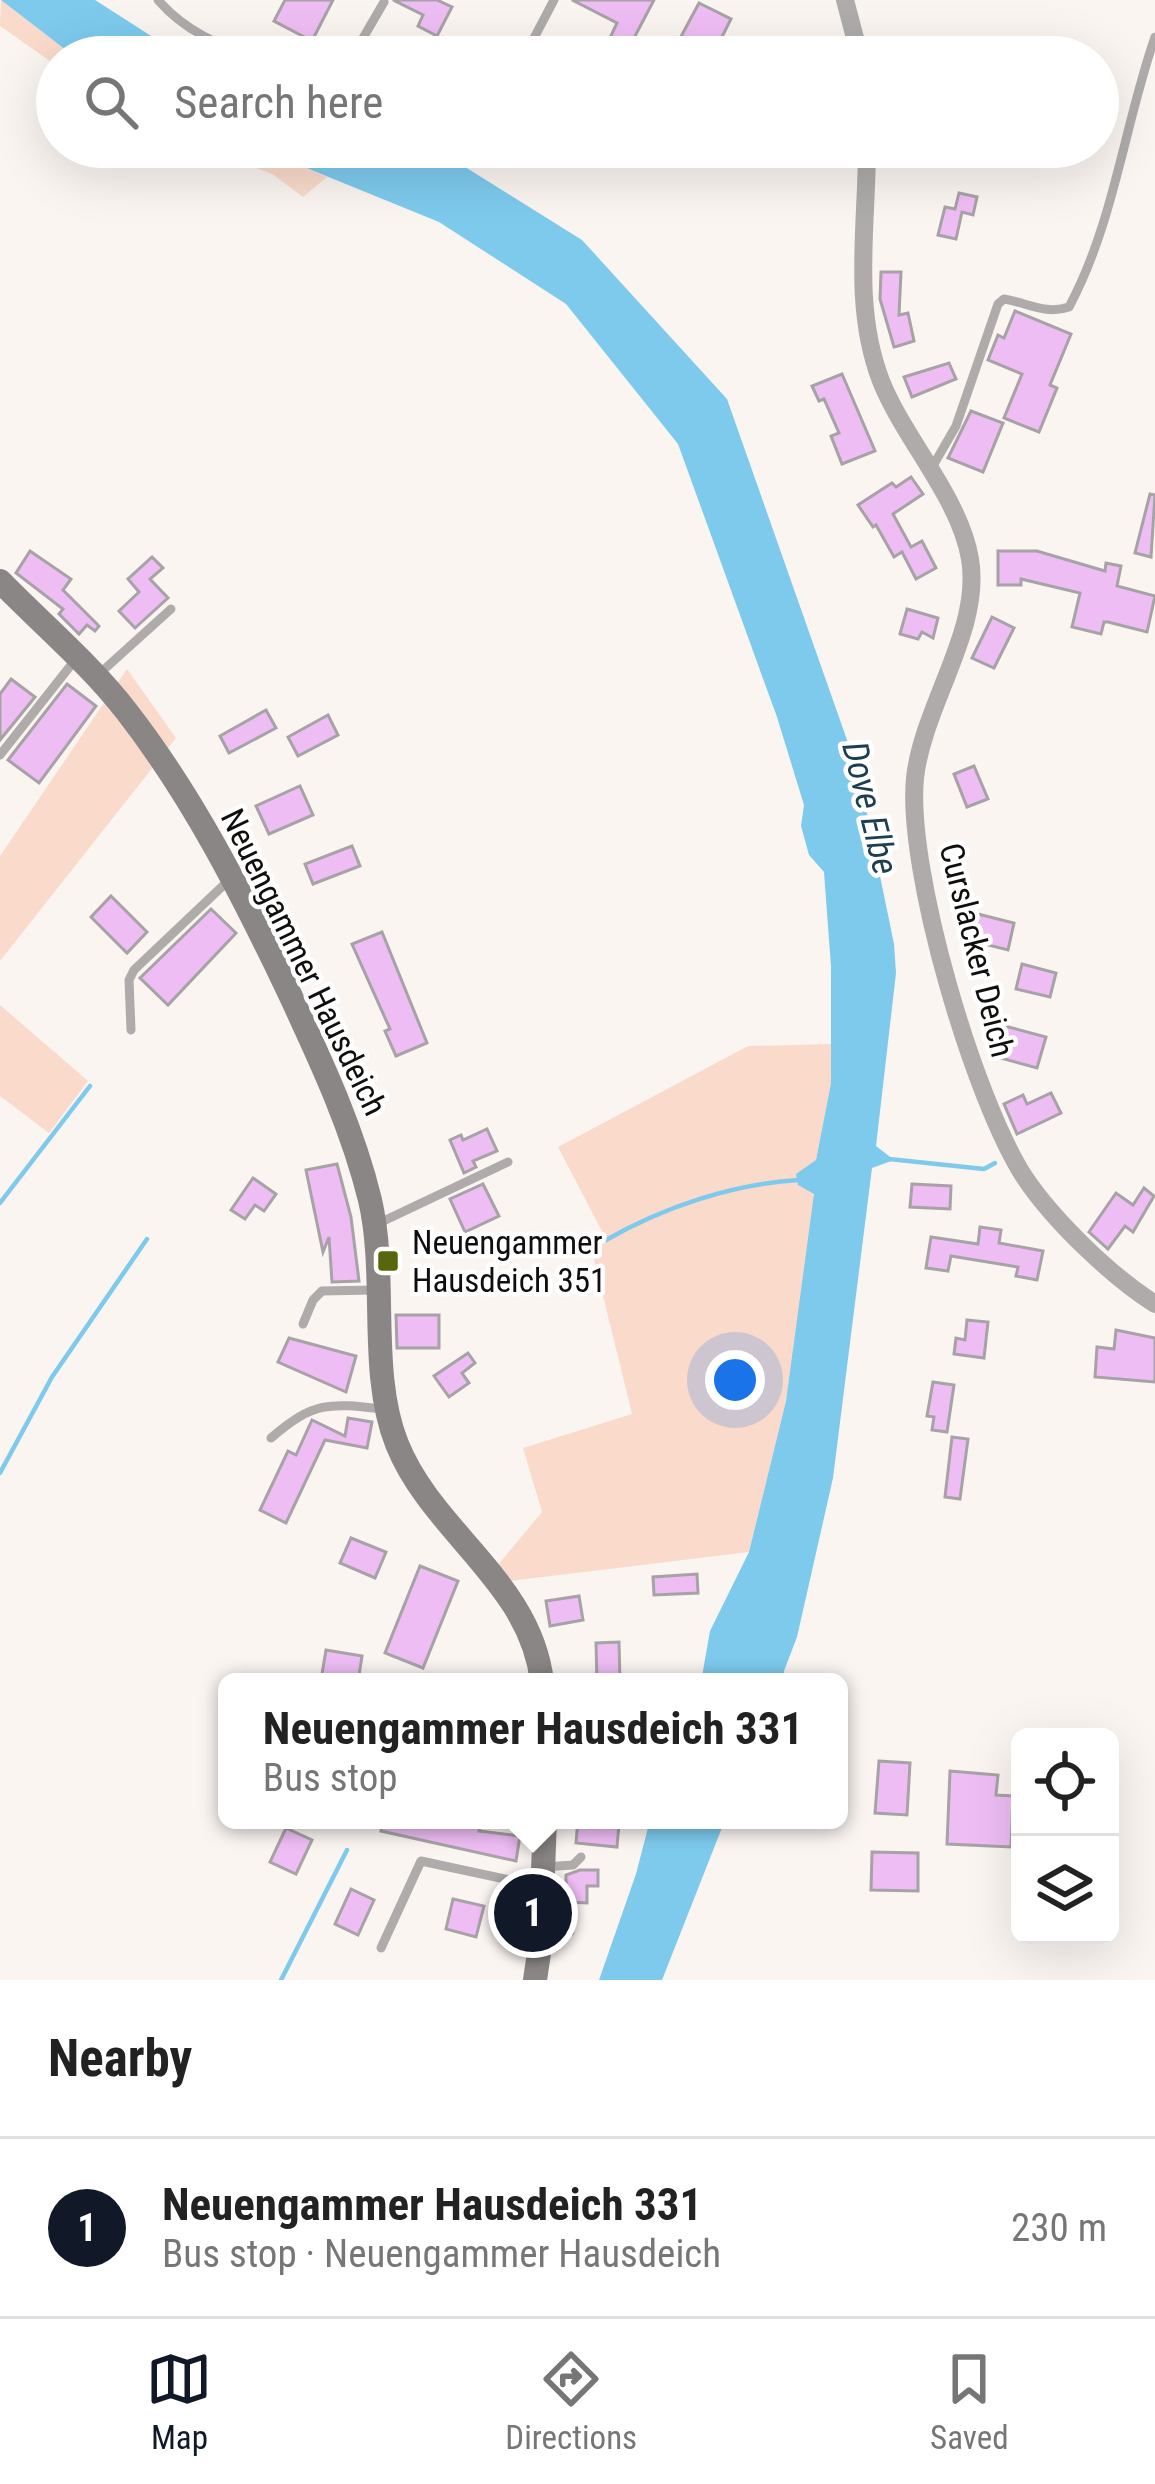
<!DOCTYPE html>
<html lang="en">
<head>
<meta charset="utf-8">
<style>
	:root { --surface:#fff; --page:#f2f2f2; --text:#222; --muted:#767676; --line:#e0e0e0; --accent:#111827 }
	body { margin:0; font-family:"Roboto Condensed",sans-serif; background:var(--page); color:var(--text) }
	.controls { position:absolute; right:36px; bottom:36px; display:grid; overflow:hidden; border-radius:18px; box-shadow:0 12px 48px #0002 }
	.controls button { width:108px; height:108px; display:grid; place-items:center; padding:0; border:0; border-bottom:3px solid var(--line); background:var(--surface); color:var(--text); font:60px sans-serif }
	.you { position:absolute; left:735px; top:1380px; width:42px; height:42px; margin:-30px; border:9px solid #fff; border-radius:50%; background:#1a73e8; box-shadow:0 0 0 18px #1a73e833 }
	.badge { display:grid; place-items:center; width:78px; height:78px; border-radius:50%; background:var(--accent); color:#fff; font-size:39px; font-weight:700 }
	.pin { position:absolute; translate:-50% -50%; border:6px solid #fff; box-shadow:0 3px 12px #0006 }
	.popup { position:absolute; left:218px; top:1673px; width:630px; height:156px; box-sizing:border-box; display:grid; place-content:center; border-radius:18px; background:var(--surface); filter:drop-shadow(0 3px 9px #0005); font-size:39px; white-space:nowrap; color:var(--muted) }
	.popup b { font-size:45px; color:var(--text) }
	.popup::after { content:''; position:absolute; left:50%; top:100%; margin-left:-24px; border:24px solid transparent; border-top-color:var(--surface) }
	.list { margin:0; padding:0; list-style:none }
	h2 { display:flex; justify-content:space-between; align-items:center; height:156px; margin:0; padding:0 48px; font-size:51px }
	h2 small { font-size:39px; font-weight:400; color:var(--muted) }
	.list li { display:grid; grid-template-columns:78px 1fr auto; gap:36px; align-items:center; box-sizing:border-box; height:180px; padding:0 48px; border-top:3px solid var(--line) }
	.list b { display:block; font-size:45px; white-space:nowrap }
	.list p { margin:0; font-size:39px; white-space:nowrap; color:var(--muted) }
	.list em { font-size:39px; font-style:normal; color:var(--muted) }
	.icon { flex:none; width:66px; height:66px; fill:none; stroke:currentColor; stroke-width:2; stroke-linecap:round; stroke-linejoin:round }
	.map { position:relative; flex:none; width:1155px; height:1980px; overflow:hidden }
	.search { position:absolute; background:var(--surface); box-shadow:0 12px 48px #0002; left:36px; right:36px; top:36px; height:132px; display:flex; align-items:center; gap:30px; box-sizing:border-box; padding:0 42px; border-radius:66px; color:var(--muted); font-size:45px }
	.sheet { height:336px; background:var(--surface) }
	nav { display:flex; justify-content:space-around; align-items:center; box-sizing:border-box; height:168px; border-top:3px solid var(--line); background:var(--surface); font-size:33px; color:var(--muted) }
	nav a { display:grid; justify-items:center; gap:6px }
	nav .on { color:var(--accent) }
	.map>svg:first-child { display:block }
	.green { fill:#fadbcb }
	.water { fill:#7dcaed }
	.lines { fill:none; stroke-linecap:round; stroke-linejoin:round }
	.stream { stroke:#7dcaed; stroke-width:4.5 }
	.building { fill:#eebdf4; stroke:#a6a2a6; stroke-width:3 }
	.lane { stroke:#aeabaa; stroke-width:9 }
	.street { stroke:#aeabaa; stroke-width:18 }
	.secondary { stroke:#8a8686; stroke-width:24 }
	.poi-dot { fill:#58660d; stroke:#fff; stroke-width:4.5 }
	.labels { text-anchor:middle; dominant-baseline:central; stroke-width:9; stroke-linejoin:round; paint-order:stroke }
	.street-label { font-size:33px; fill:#110f0e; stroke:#fff }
	.poi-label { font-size:33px; fill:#110f0e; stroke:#fff; text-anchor:start }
	.water-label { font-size:36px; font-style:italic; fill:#1c3e4e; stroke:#fff }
</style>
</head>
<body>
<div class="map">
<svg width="1155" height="1980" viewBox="0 0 1155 1980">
	<rect width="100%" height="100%" fill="#fbf5f2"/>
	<g class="green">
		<polygon points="1,0 75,57 57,57 57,66 0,26"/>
		<polygon points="201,147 255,147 327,177 303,197 272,174"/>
		<polygon points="127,669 176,738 0,961 0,856"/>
		<polygon points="0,1005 88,1081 49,1133 0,1096"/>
		<polygon points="831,1044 831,1083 816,1160 813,1220 786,1401 749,1552 510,1581 497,1566 542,1512 523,1448 632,1414 592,1251 606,1239 558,1147 748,1046"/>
	</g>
	<g class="water">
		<polygon points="1,0 95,0 184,57 75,57"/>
		<polygon points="255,147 433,147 582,240 727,399 859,774 894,944 896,973 876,1146 894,1160 872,1168 833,1478 797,1637 784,1671 784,1682 701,1682 710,1631 749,1552 786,1401 814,1194 798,1185 796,1174 816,1160 831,1083 831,967 824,872 809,855 801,826 804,805 777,717 678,444 566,304 439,222"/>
		<polygon points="650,1820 725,1820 662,1980 599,1980 636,1874"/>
	</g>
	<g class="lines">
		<g class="stream">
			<polyline points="889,1159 984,1169 995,1163"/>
			<polyline points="0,1203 90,1086"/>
			<path d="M606,1240C664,1207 732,1184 799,1180"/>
			<polyline points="0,1473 52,1377 147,1239"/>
			<polyline points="281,1980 347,1850"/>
		</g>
	</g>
	<g class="building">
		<polygon points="285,0 333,0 312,41 274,21"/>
		<polygon points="393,0 437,0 452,7 437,36 418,26 423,15"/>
		<polygon points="572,0 654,0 624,57 601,57 617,23"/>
		<polygon points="699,3 731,19 712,57 670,57"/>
		<polygon points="959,193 977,197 973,215 962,212 956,239 938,235 945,207 955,209"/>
		<polygon points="881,272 901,272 899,315 908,313 914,341 898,346 894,347 880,299"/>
		<polygon points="1015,311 1071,334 1050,385 1057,388 1039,432 1004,418 1022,374 988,360 998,335 1004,338"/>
		<polygon points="949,363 956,379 912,397 904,377"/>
		<polygon points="842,374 875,451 842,464 831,436 839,433 824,399 819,401 812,386"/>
		<polygon points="971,411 1003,423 983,472 948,458"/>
		<polygon points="911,477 923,494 893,514 911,547 922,541 936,568 916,579 902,552 894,557 876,525 873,527 858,505 892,483 896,487"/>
		<polygon points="1150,494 1155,495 1151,557 1135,553"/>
		<polygon points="30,551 71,579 63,590 99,626 95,631 87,625 79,634 59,614 63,609 16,573"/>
		<polygon points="998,551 1037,551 1105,571 1106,563 1121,566 1117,586 1155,596 1147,632 1108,622 1104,622 1101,634 1072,627 1080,593 1021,579 1021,585 998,585"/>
		<polygon points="152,557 163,568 150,579 168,598 135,628 119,611 139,592 128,579"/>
		<polygon points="907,609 938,618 933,638 922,632 918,639 900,634"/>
		<polygon points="992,617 1014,628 994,668 972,658"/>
		<polygon points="11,679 35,697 0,740 0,694"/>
		<polygon points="67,684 96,706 39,783 8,760"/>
		<polygon points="266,710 276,728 229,753 220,736"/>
		<polygon points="328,715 338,735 298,756 288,737"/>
		<polygon points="974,766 988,799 967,807 954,774"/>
		<polygon points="300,786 313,815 269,834 256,806"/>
		<polygon points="352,846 360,866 313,884 305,864"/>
		<polygon points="111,896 147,932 127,953 91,917"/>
		<polygon points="211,909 236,933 168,1005 140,978"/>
		<polygon points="978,914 1014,923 1008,950 972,941"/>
		<polygon points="382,932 427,1043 396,1056 385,1031 390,1029 352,944"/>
		<polygon points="1022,964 1056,973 1050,997 1016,989"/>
		<polygon points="1005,1026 1046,1037 1037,1068 997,1057"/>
		<polygon points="1051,1093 1061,1113 1017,1134 1004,1104 1023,1095 1027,1104"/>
		<polygon points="487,1129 497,1151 473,1161 476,1167 464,1173 450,1140 461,1135 463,1140"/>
		<polygon points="337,1164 351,1217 359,1281 332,1282 329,1237 323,1252 306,1170"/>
		<polygon points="253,1178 276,1194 264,1211 255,1205 245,1219 231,1210"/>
		<polygon points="483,1184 499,1216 465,1232 450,1199"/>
		<polygon points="912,1184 951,1186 950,1209 910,1207"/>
		<polygon points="1144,1188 1154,1196 1133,1232 1125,1226 1108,1249 1089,1232 1116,1193 1133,1205"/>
		<polygon points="980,1227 1001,1230 999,1243 1043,1251 1037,1280 1016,1276 1018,1267 951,1256 948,1271 926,1268 931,1237 978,1244"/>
		<polygon points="396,1315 439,1315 439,1348 397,1348"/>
		<polygon points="967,1320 988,1322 984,1358 954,1354 956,1338 965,1340"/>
		<polygon points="1116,1330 1155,1338 1155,1382 1095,1377 1097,1347 1114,1349"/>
		<polygon points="289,1338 356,1356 346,1392 278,1362"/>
		<polygon points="468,1353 475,1363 462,1373 469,1383 449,1397 434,1376"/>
		<polygon points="933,1382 954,1385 947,1432 932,1430 934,1417 927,1416"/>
		<polygon points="348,1418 372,1422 367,1448 325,1440 286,1523 260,1510 288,1451 296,1455 312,1420 345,1436"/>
		<polygon points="952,1437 968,1439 960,1499 945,1497"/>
		<polygon points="351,1538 386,1552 375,1578 340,1563"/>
		<polygon points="420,1566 458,1581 423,1668 385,1653"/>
		<polygon points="697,1574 698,1593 654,1595 653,1577"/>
		<polygon points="579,1596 583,1620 550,1626 546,1601"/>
		<polygon points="619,1642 620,1682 597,1682 596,1643"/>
		<polygon points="326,1650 362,1656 358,1682 321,1680"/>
		<polygon points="879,1761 910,1763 907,1815 875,1813"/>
		<polygon points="950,1771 998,1775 996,1795 1013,1796 1011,1847 947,1844"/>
		<polygon points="383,1820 446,1820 480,1827 479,1831 520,1836 516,1861 381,1831"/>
		<polygon points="578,1820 619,1824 617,1847 576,1843"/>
		<polygon points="286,1828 312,1840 296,1874 270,1862"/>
		<polygon points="872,1852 918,1853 918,1891 871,1890"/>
		<polygon points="580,1870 598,1870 598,1886 587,1886 587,1903 566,1902 566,1875"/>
		<polygon points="351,1889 374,1900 358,1935 335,1924"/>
		<polygon points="453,1899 484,1906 476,1937 446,1929"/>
	</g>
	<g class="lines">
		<g class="lane">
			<path d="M158,0C185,31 218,45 256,57"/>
			<polyline points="352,57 384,2"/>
			<polyline points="524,57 554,0"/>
			<path d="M930,471L956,426L998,304L1004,299C1028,303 1046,315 1069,307C1114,223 1124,126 1155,37"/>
			<polyline points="99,674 171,609"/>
			<polyline points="0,755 75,660"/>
			<polyline points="131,1030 129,980 134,970 229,880"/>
			<polyline points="375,1225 508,1162"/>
			<polyline points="303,1324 313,1300 322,1291 374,1290"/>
			<path d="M271,1438C314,1401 329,1403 383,1409"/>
			<polyline points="544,1867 573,1865 581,1857"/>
			<polyline points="542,1913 568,1916 570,1932"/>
			<polyline points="381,1948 421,1861 537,1886"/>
		</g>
		<g class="street">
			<polyline points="845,0 860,57"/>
			<path d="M867,147C867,226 852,306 881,381C904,439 960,498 970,559C982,630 923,705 915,778C906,869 974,1100 1025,1178C1054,1221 1111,1276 1155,1304"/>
		</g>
		<g class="secondary">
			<path d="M0,581C42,624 91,665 127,712C193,797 241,892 287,988C319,1057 352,1126 370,1200C388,1277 368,1372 397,1444C432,1532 531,1582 542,1682"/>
			<polyline points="535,1980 540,1946 545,1820"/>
		</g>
	</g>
	<rect class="poi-dot" x="376" y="1249" width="24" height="24" rx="6"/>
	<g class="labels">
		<g class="street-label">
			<text transform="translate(977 950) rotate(76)">Curslacker Deich</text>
			<text transform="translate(304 962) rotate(64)">Neuengammer Hausdeich</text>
		</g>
		<g class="poi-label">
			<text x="412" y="1242">Neuengammer<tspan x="412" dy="38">Hausdeich 351</tspan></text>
		</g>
		<g class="water-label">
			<text transform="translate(870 808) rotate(76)">Dove Elbe</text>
		</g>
	</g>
</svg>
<div class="controls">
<button><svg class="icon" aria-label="locate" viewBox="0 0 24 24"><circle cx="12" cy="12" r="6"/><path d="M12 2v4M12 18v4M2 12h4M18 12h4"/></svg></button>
<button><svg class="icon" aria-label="layers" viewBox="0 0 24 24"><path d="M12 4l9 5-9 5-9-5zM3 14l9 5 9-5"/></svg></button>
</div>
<div class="you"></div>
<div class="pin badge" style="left:533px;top:1913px">1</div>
<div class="popup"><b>Neuengammer Hausdeich 331</b>Bus stop</div>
<div class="search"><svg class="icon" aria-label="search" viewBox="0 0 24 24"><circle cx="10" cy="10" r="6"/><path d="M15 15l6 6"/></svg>Search here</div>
</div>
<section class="sheet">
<h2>Nearby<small></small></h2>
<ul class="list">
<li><span class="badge">1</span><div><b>Neuengammer Hausdeich 331</b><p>Bus stop · Neuengammer Hausdeich</p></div><em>230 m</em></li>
</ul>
</section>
<nav>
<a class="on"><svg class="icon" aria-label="map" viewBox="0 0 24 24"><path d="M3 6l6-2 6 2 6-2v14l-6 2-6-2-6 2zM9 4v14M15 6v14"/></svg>Map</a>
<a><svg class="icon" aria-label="directions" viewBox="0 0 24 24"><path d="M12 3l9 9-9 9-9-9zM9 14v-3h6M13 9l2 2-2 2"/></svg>Directions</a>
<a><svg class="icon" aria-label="saved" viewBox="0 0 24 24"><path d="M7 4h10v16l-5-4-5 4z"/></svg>Saved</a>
</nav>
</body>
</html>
